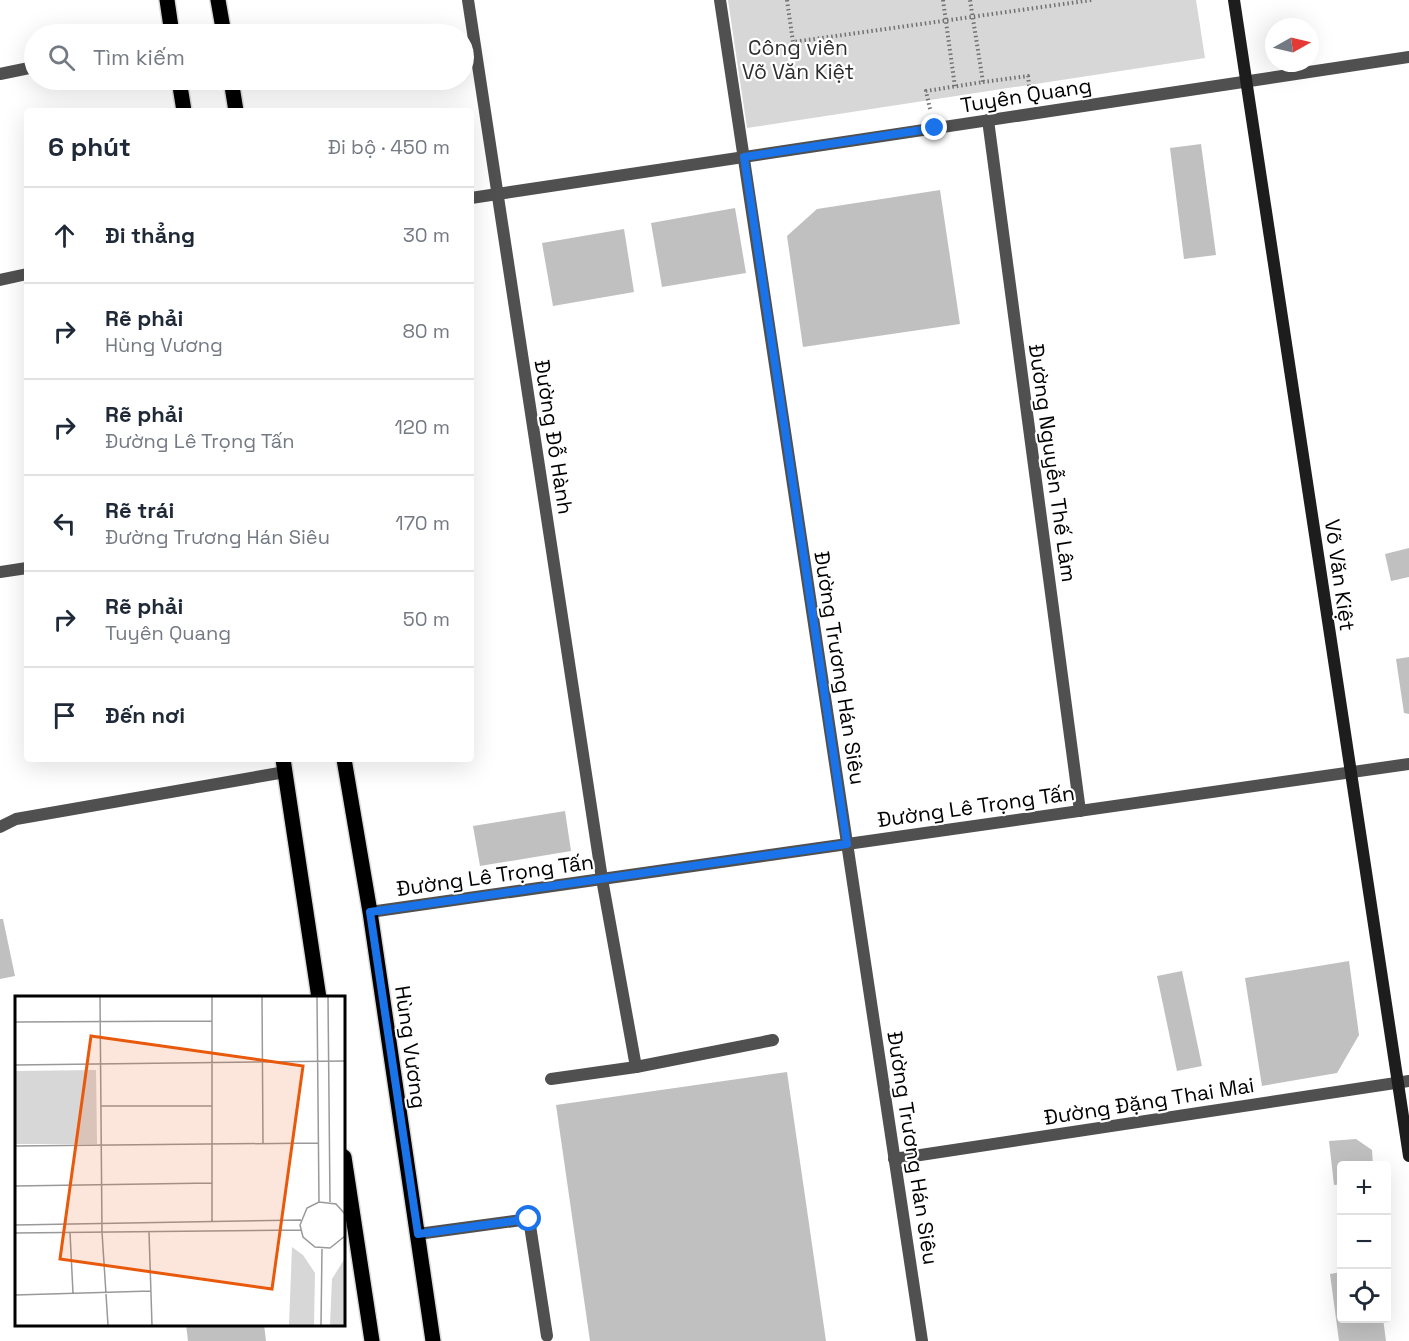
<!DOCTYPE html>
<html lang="vi">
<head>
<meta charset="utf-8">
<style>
	:root { --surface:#fff; --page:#f2f2f3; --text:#1f2937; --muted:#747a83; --line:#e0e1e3 }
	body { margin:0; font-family:"Space Grotesk",sans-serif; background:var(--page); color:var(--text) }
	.controls { position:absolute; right:18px; bottom:18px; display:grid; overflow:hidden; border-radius:6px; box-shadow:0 6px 24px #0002 }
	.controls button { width:54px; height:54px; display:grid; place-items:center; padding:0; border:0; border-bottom:2px solid var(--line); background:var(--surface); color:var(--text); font:30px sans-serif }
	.compass { position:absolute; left:1265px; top:18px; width:54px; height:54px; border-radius:50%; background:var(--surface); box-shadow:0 6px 24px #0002; rotate:82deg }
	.stop { position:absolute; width:18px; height:18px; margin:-14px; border:4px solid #1a73e8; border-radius:50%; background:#fff }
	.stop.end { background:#1a73e8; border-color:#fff; box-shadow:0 2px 6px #0008 }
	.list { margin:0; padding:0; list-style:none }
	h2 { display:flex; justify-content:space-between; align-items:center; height:78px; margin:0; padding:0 24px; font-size:26px }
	h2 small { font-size:20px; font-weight:400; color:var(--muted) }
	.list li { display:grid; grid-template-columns:39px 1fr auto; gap:18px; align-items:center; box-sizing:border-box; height:96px; padding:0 24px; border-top:2px solid var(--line) }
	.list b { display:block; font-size:22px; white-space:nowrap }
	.list p { margin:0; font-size:20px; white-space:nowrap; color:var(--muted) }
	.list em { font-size:20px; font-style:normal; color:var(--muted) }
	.icon { flex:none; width:33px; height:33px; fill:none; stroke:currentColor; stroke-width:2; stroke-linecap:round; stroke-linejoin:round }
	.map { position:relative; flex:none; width:1409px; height:1341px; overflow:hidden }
	.search { position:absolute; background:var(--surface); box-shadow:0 6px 24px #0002; left:24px; top:24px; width:450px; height:66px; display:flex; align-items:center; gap:15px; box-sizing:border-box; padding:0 21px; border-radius:33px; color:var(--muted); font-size:22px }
	.panel { position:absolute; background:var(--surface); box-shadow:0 6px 24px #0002; left:24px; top:108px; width:450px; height:654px; border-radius:6px }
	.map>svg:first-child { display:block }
	.green { fill:#d7d7d7 }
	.building { fill:#c0c0c0 }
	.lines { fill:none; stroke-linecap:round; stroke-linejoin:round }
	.primary-casing { stroke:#dbdbdb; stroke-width:18 }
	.path { stroke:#727272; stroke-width:4; stroke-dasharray:1.5 3; stroke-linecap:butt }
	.lane { stroke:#505050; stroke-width:12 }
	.street { stroke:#505050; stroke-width:12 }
	.secondary { stroke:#1d1d1d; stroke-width:12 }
	.primary { stroke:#000; stroke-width:15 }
	.route { stroke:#1a73e8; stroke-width:8 }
	.labels { text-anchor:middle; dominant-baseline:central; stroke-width:4.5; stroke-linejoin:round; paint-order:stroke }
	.park-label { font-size:21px; fill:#2e2e2e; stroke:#fff }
	.street-label { font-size:21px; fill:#000; stroke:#fff }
	.inset-road { fill:none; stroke:#999; stroke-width:1.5 }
	.view { fill:#e8590c; fill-opacity:0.15; stroke:#e8590c; stroke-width:3 }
	.inset-edge { fill:none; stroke:#000; stroke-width:3 }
</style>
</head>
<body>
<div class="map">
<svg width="1409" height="1341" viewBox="0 0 1409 1341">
	<rect width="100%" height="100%" fill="#fff"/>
	<polygon class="green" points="728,0 1196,0 1205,58 747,128"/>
	<g class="building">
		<polygon points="1201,144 1216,255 1184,259 1170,148"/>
		<polygon points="940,190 960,324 803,347 787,236 817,209"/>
		<polygon points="735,208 746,273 662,287 651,223"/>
		<polygon points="624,229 634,292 553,306 542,243"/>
		<polygon points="1409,548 1409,577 1391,581 1385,554"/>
		<polygon points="1409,657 1409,714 1404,713 1396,659"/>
		<polygon points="565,811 571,851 480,866 473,826"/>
		<polygon points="0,919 3,919 15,976 0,979"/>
		<polygon points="1349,961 1359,1035 1337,1073 1262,1086 1245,978"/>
		<polygon points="1182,971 1202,1066 1177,1071 1157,976"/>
		<polygon points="787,1072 826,1341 590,1341 556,1105"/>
		<polygon points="1356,1139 1372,1150 1373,1166 1342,1166 1342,1184 1334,1185 1329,1141"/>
		<polygon points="1342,1272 1342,1318 1383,1318 1386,1341 1339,1341 1330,1274"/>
		<polygon points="186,1324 264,1324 266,1341 188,1341"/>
	</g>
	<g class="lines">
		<g class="primary-casing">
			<g id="primary">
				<polyline points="167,0 172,34"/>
				<polyline points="218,0 224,34"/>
				<polyline points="179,80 184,111"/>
				<polyline points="231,80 236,111"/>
				<polyline points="283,759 319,998"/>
				<polyline points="344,759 370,912 433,1341"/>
				<polyline points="344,1157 372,1341"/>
			</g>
		</g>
		<g class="path">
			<polyline points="787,0 793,42 1092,0"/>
			<polyline points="943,0 955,87"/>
			<polyline points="983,82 1028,76 1030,95"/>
			<polyline points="930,109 926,91 983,82 970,0"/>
		</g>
		<g class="lane">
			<polyline points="0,827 16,819 285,772"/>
			<polyline points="602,879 636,1067"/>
			<polyline points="551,1079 636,1067 773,1040"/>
			<polyline points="418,1234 529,1219 547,1336"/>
		</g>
		<g class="street">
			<polyline points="468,0 602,879"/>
			<polyline points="720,0 922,1341"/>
			<polyline points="0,74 34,67"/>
			<polyline points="988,120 1080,811"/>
			<polyline points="471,198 1409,57"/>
			<polyline points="0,280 27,274"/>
			<polyline points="0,572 27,568"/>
			<polyline points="370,912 1409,764"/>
			<polyline points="894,1159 1409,1081"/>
		</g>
		<polyline class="secondary" points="1234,0 1409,1156"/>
		<use href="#primary" class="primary"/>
	</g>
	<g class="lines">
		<polyline class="route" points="529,1219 418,1234 370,912 847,844 744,157 935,128"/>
	</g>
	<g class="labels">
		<g class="park-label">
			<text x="798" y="47">Công viên<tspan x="798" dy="24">Võ Văn Kiệt</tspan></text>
		</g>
		<g class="street-label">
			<text transform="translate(1026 95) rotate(-9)">Tuyên Quang</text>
			<text transform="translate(554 437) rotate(81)">Đường Đỗ Hành</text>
			<text transform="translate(1053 463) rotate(82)">Đường Nguyễn Thế Lâm</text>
			<text transform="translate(1340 575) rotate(82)">Võ Văn Kiệt</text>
			<text transform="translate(840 668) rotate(81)">Đường Trương Hán Siêu</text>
			<text transform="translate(976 806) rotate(-8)">Đường Lê Trọng Tấn</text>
			<text transform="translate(495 875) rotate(-8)">Đường Lê Trọng Tấn</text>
			<text transform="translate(411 1047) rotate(82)">Hùng Vương</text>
			<text transform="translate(1149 1101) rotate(-9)">Đường Đặng Thai Mai</text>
			<text transform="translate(913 1148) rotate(81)">Đường Trương Hán Siêu</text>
		</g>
	</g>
	<g transform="translate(15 996)">
		<rect width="330" height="330" fill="#fff"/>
		<path d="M81,74L82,148H0V75ZM277,251L288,259L300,277L299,329H274ZM330,262V329H315L317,283Z" fill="#d7d7d7"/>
		<path class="inset-road" d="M85,1L87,236L93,329M197,1V225M247,1L248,147M302,1L304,206M313,1L315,206M0,26L197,25M0,69L330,65M86,110H197M0,150L304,147M0,190L197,187M330,218L321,208L304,206L292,212L285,229L288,241L300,251L315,252L330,240M0,229L286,224M134,236L137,329M0,237L286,234M55,237L58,297M0,299L136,295M306,329L307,253"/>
		<path class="view" d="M76,40L288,70L257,293L45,263Z"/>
		<rect width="330" height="330" class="inset-edge"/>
	</g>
</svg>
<div class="controls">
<button>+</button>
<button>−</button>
<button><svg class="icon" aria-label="locate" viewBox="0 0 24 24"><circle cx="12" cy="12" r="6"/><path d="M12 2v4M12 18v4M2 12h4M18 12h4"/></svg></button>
</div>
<svg class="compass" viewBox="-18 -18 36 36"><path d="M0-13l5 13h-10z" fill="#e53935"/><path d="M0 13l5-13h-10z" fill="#747a83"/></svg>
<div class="stop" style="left:529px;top:1219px"></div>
<div class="stop end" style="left:935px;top:128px"></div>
<div class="search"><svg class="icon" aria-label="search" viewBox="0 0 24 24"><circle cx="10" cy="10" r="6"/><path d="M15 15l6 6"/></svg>Tìm kiếm</div>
<section class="panel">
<h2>6 phút<small>Đi bộ · 450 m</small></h2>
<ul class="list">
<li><svg class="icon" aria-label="ahead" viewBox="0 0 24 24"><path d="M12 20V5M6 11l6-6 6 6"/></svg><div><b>Đi thẳng</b></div><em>30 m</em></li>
<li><svg class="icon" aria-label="right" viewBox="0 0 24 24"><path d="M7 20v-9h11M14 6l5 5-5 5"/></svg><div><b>Rẽ phải</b><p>Hùng Vương</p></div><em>80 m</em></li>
<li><svg class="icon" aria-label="right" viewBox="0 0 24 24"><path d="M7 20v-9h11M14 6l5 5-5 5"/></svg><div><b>Rẽ phải</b><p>Đường Lê Trọng Tấn</p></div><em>120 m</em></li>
<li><svg class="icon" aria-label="left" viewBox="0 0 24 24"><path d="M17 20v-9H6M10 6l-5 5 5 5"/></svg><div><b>Rẽ trái</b><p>Đường Trương Hán Siêu</p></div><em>170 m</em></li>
<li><svg class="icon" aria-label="right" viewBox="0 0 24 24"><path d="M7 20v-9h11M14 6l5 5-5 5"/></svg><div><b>Rẽ phải</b><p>Tuyên Quang</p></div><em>50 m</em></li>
<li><svg class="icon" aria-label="arrive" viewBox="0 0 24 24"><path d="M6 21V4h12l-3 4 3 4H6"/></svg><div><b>Đến nơi</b></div></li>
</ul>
</section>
</div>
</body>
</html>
